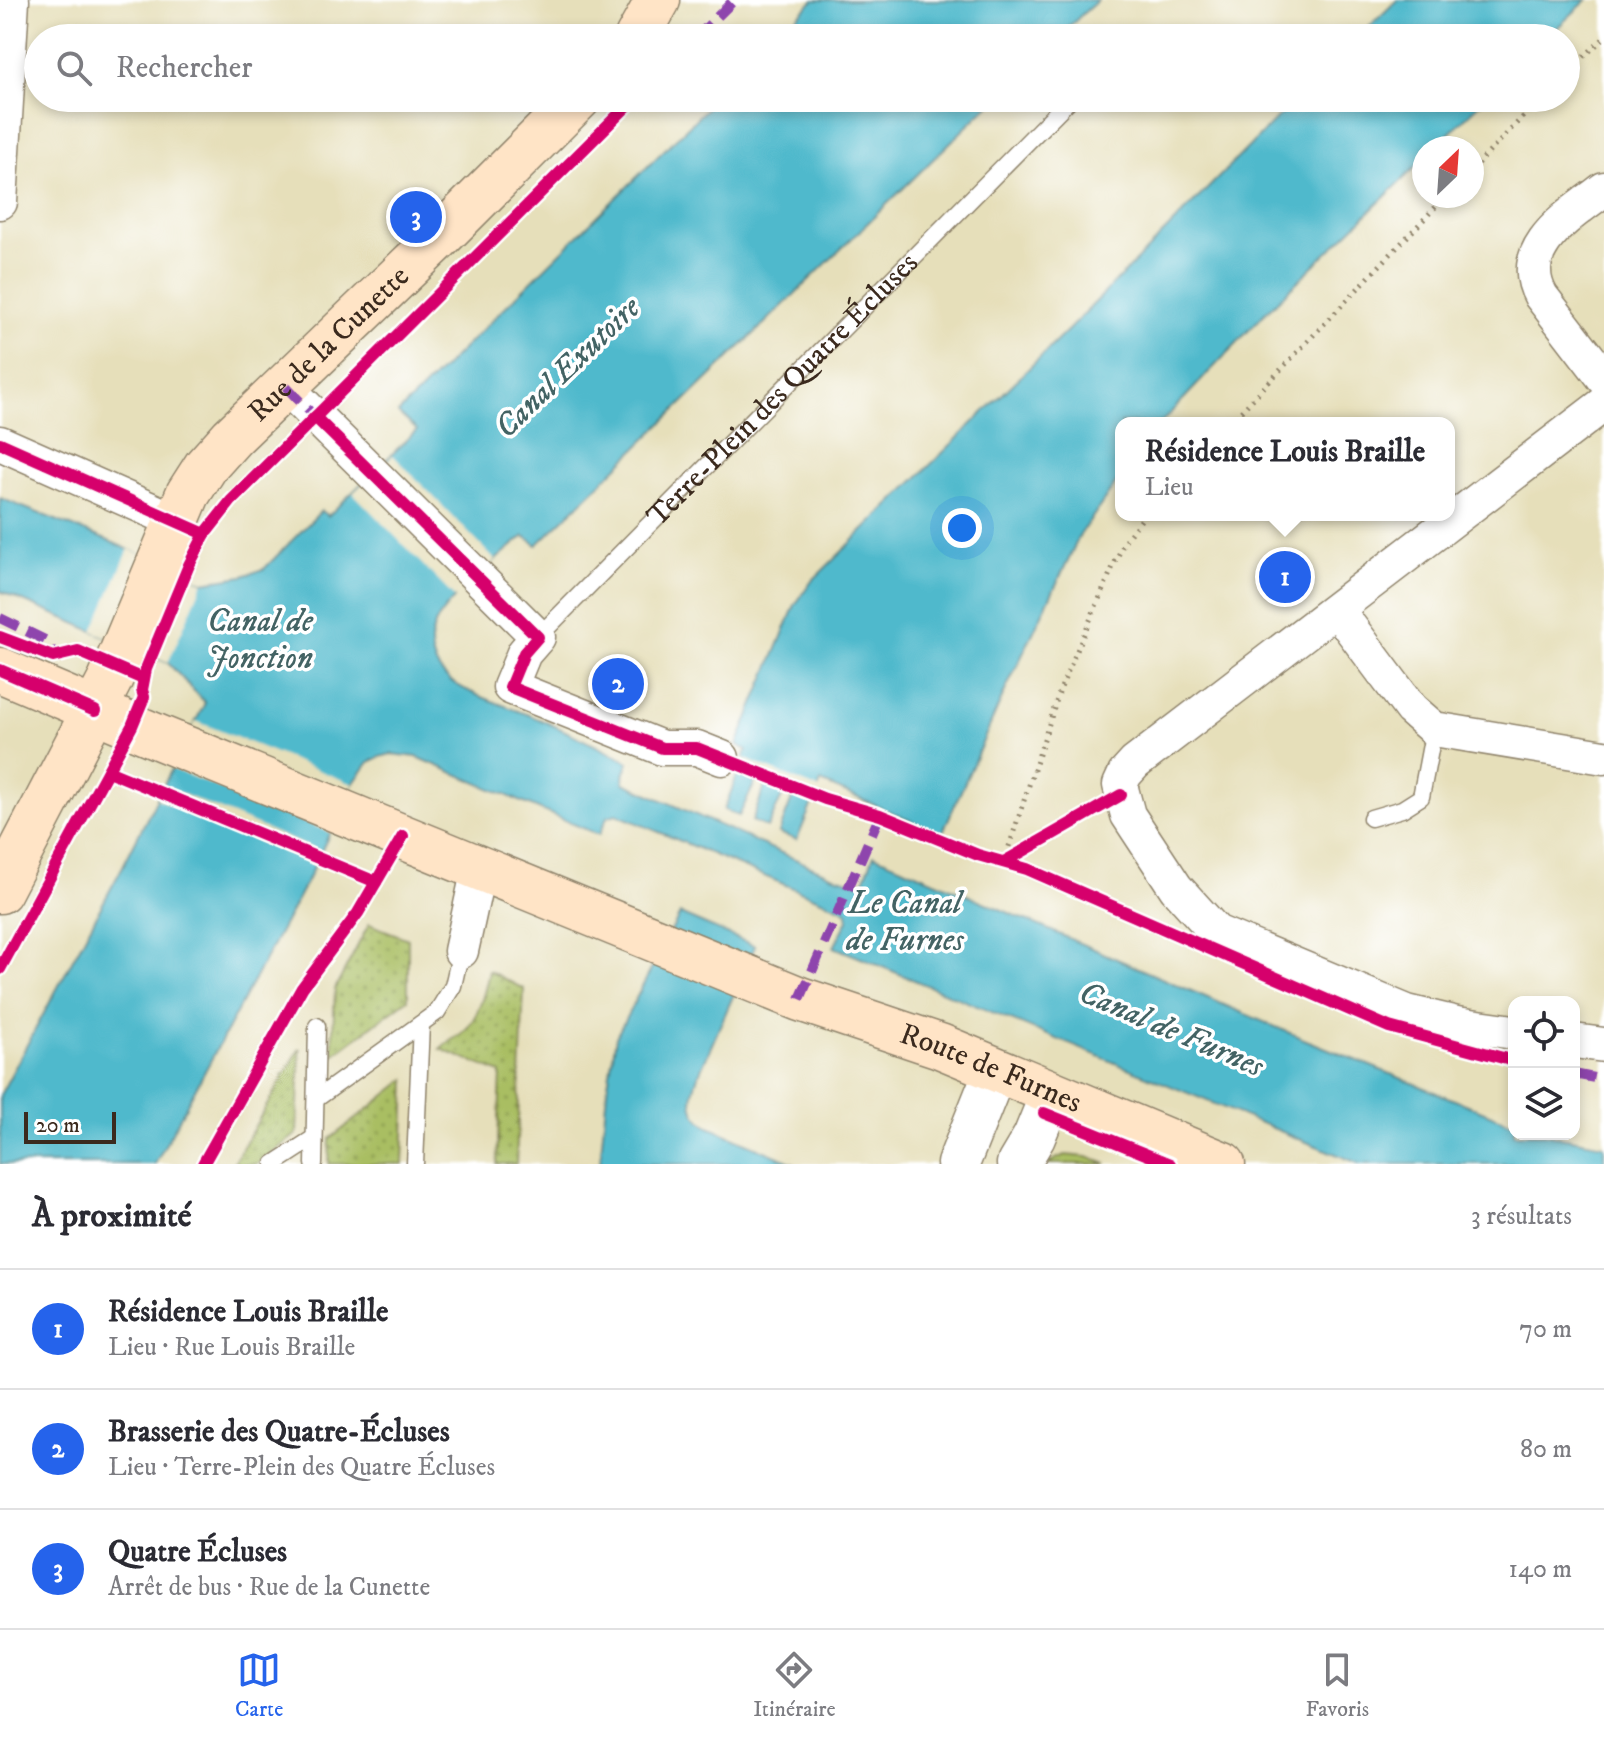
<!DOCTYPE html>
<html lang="fr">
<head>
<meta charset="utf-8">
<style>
	:root { --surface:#fff; --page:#f7f7f7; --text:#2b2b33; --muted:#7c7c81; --line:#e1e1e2; --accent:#2563eb }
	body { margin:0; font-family:"IM FELL DW Pica",serif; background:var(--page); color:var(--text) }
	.controls { position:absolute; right:24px; bottom:24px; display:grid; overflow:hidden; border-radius:16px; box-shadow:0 4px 12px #0003 }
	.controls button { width:72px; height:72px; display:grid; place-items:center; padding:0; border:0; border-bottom:2px solid var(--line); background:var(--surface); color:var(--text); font:40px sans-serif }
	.compass { position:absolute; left:1412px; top:136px; width:72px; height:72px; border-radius:50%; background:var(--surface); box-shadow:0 4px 12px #0003; rotate:25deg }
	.scale { position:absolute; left:24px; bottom:20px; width:92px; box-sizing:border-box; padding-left:8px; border:4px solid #3b2a1e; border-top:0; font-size:22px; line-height:28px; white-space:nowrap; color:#3b2a1e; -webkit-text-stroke:6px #fff; paint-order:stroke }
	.you { position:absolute; left:962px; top:528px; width:28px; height:28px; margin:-20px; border:6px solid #fff; border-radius:50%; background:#1a73e8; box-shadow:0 0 0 12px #1a73e833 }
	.badge { display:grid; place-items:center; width:52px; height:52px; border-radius:50%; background:var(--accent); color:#fff; font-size:26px; font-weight:700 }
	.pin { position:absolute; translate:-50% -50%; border:4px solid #fff; box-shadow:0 2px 8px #0006 }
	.popup { position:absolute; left:1115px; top:417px; width:340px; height:104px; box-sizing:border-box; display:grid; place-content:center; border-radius:16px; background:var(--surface); filter:drop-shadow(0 2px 6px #0005); font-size:26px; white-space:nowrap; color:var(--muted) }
	.popup b { font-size:30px; color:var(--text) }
	.popup::after { content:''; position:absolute; left:50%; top:100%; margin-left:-16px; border:16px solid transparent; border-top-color:var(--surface) }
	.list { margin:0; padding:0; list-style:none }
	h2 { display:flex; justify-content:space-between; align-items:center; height:104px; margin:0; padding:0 32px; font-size:34px }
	h2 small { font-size:26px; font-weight:400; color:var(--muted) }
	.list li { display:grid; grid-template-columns:52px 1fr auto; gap:24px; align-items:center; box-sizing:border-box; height:120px; padding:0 32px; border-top:2px solid var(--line) }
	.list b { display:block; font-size:30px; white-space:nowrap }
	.list p { margin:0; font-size:26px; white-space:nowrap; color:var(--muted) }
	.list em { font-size:26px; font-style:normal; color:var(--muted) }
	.icon { flex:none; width:44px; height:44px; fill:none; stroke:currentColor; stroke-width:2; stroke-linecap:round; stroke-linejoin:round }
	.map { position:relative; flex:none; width:1604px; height:1164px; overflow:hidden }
	.search { position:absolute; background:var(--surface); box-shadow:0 4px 12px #0003; left:24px; right:24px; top:24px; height:88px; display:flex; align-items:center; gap:20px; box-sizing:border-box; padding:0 28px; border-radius:44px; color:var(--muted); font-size:30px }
	.sheet { height:464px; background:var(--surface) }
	nav { display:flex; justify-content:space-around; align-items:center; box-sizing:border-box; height:112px; border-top:2px solid var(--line); background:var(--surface); font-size:22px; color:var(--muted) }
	nav a { display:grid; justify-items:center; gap:4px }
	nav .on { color:var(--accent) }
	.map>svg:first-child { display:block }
	.grass { fill:url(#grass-dots); stroke:#727440; stroke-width:2 }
	.water { fill:#4fb9cc; stroke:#457275; stroke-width:2 }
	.pier { fill:#e6dfba }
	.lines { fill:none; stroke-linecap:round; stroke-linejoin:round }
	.service-casing { stroke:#90846c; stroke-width:19 }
	.minor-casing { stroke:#90846c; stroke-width:37 }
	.tertiary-casing { stroke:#90846c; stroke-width:45 }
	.secondary-casing { stroke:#90846c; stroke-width:47 }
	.path { stroke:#90846c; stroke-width:5; stroke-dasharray:2 6; stroke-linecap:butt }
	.service { stroke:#fff; stroke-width:16 }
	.minor { stroke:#fff; stroke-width:34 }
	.tertiary { stroke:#fff; stroke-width:42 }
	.secondary { stroke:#ffe4c6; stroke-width:44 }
	.quiet { stroke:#8e44ad; stroke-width:10; stroke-dasharray:20 10; stroke-linecap:butt }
	.cycleway-casing { stroke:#fff; stroke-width:17 }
	.cycleway { stroke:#d6006c; stroke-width:12 }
	.labels { text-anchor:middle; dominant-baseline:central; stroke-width:7; stroke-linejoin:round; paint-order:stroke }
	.street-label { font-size:30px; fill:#3b2a1e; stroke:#fff }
	.water-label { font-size:32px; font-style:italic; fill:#436364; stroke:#fff }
</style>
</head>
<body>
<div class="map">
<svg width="1604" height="1164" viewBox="0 0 1604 1164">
	<defs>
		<pattern id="grass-dots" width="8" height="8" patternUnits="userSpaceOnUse" patternTransform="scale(2)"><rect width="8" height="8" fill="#a9be62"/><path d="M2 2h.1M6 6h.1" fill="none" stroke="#8b9b50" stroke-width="1.8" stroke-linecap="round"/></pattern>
	</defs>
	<rect width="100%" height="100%" fill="#fff"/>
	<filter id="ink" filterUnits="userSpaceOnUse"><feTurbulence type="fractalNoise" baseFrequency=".0125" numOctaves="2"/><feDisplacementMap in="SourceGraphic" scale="16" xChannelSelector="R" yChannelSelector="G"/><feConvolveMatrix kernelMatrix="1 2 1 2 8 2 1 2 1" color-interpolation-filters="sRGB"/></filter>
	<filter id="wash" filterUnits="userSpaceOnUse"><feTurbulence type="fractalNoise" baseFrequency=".006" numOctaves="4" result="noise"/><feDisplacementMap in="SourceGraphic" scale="32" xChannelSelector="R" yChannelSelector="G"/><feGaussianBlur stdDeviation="1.8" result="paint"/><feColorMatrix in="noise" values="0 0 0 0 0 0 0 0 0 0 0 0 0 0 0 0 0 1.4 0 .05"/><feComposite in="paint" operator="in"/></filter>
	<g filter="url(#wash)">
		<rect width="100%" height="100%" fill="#e6dfba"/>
		<g class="grass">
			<polygon points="369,924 408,939 408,999 332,1056 335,989"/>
			<path d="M489,971L524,989L516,1164H497L501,1073L440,1049C447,1043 455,1038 462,1033C479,1018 485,992 489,971Z"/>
			<polygon points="300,1048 297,1134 257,1164 233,1164"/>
			<polygon points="406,1079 403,1164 329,1164 330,1139"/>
			<polygon points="1065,1155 1087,1157 1107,1164 1045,1164"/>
		</g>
		<g class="water">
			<polygon points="814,0 1098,0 1056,38 776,38"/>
			<polygon points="1397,0 1587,0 1546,38 1358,38"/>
			<path d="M717,98H996L537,545L524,536C501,556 444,600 434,627C427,645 433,665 446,677C464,694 517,709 541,720C571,733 600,748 629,762L623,777L624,783L831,875L859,883L864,880L874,855L1299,1037L1514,1124V1134H1544L1604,1145V1164H1360L834,947L848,920L847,912L843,909L616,814L607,817L599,835L417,757L391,754L380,757L369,762L353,784L307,881L155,1164H0V1095L123,866L205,703L168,663L0,591V498L109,541L203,582L243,576L264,569L321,511L328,516L417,430L398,413Z"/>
			<polygon points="1297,98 1486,98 1434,148 1424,148 1424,159 1268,310 1161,423 1121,423 1121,476 1080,535 1006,689 942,834 821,782 797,840 779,833 798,783 790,780 767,828 752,821 770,773 761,770 739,816 724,810 747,750 737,745 795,605 812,581 1069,329"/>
			<path d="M680,914L755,946L698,1076C690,1098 687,1113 709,1127L795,1164H600L607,1090L616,1037Z"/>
		</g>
		<g class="pier">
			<polygon points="393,455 495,560 456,599 353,493"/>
			<polygon points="129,549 203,582 168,663 93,631"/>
			<polygon points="196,721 353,784 331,833 172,769"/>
			<polygon points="740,757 821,790 815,805 789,795 793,785 787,794 762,784 765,775 759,783 734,772"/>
			<polygon points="164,786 321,852 315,865 157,799"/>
		</g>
	</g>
	<g filter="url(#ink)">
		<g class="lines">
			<g class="service-casing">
				<g id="service">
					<path id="s1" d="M538,637L1071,98"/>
					<polyline points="1371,818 1402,809 1421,797 1434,729"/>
					<polyline points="316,1099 437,1012 453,986 461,951"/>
					<polyline points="274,1164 314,1138"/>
					<polyline points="314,1164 317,1026"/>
					<polyline points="415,1164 421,1024"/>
				</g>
			</g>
			<g class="minor-casing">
				<g id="minor">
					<path d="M1604,189C1571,215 1514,247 1541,296L1604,378"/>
					<polyline points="0,202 12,0"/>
					<polyline points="286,387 538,637 524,653 510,687 662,748 697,748 722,758"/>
					<polyline points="0,443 176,521"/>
					<polyline points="1337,610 1411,709 1434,729 1604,757"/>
					<polyline points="461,951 479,868"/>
					<polyline points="1514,1032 1457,1024 1407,1012 1216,932 1176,888 1128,815 1120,785 1125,774 1135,763 1604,404"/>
					<polyline points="1574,1041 1604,1045"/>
				</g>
			</g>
			<g class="tertiary-casing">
				<g id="tertiary">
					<polyline points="958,1164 996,1069"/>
					<polyline points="1018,1164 1034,1137 1052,1093"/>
				</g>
			</g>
			<g class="secondary-casing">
				<g id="secondary">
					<polyline points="637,38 658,0"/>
					<path id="s2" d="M0,670L158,737L800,999L940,1046L1223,1164"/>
					<path id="s3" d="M0,891L110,680L188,494L206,466L232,437L440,237L579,98"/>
				</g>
			</g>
			<g class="path">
				<polyline points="1566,73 1604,38"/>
				<polyline points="1472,170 1541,98"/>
				<polyline points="1230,423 1446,196"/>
				<polyline points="1004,862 1060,690 1115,562 1126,539 1145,515"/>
			</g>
			<use href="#service" class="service"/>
			<use href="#minor" class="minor"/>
			<use href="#tertiary" class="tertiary"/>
			<use href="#secondary" class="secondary"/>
			<g class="quiet">
				<polyline points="696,38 734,0"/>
				<polyline points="286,387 319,421"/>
				<polyline points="0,618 49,642 53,657"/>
				<polyline points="800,999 880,815"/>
				<polyline points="1574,1074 1604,1080"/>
			</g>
			<g class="cycleway-casing">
				<g id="cycleway">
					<polyline points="315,417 538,637 524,653 510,687 662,748 697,748 825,799 880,815 978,855 1027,869 1389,1027 1514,1061"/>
					<polyline points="0,443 205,534"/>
					<polyline points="0,637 53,657 78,651 143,679"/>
					<polyline points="0,670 95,711"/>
					<polyline points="108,771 376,882"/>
					<polyline points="1004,862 1121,795"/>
					<polyline points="0,969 132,726 144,697 142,690 146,669 189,565 205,534 231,501 635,98"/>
					<polyline points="1044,1113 1170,1164"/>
					<polyline points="203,1164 302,988 358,913 403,836"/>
				</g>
			</g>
			<use href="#cycleway" class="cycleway"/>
		</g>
	</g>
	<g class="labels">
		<g class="street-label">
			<text stroke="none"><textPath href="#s3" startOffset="646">Rue de la Cunette</textPath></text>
			<text stroke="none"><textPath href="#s1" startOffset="348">Terre-Plein des Quatre Écluses</textPath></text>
			<text stroke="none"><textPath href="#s2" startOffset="1068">Route de Furnes</textPath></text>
		</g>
		<g class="water-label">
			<text transform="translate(568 368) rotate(-44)">Canal Exutoire</text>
			<text x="260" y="622">Canal de<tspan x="260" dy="37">Jonction</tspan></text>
			<text x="905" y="904">Le Canal<tspan x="905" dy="37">de Furnes</tspan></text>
			<text transform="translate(1171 1030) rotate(23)">Canal de Furnes</text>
		</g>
	</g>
</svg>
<div class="controls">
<button><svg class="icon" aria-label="locate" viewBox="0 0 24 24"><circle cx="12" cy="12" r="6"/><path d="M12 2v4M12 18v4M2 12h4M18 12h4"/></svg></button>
<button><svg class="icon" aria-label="layers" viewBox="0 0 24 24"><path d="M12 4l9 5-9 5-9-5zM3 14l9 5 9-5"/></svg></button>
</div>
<svg class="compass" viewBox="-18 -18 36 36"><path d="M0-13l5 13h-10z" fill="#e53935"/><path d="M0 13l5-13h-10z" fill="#7c7c81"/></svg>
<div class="scale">20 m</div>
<div class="you"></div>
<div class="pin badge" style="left:1285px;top:577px">1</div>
<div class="popup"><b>Résidence Louis Braille</b>Lieu</div>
<div class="pin badge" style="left:618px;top:684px">2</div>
<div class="pin badge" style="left:416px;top:217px">3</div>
<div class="search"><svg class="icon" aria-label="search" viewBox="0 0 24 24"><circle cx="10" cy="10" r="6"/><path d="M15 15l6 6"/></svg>Rechercher</div>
</div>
<section class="sheet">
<h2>À proximité<small>3 résultats</small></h2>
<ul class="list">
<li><span class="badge">1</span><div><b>Résidence Louis Braille</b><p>Lieu · Rue Louis Braille</p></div><em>70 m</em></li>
<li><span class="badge">2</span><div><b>Brasserie des Quatre-Écluses</b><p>Lieu · Terre-Plein des Quatre Écluses</p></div><em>80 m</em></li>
<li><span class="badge">3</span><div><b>Quatre Écluses</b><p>Arrêt de bus · Rue de la Cunette</p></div><em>140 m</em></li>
</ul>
</section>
<nav>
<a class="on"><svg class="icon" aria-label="map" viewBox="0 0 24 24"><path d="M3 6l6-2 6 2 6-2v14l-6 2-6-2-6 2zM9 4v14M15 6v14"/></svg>Carte</a>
<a><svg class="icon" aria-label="directions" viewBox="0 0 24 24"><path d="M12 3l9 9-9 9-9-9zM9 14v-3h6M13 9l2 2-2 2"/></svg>Itinéraire</a>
<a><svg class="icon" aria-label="saved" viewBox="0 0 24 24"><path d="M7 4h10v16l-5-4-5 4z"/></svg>Favoris</a>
</nav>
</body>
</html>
